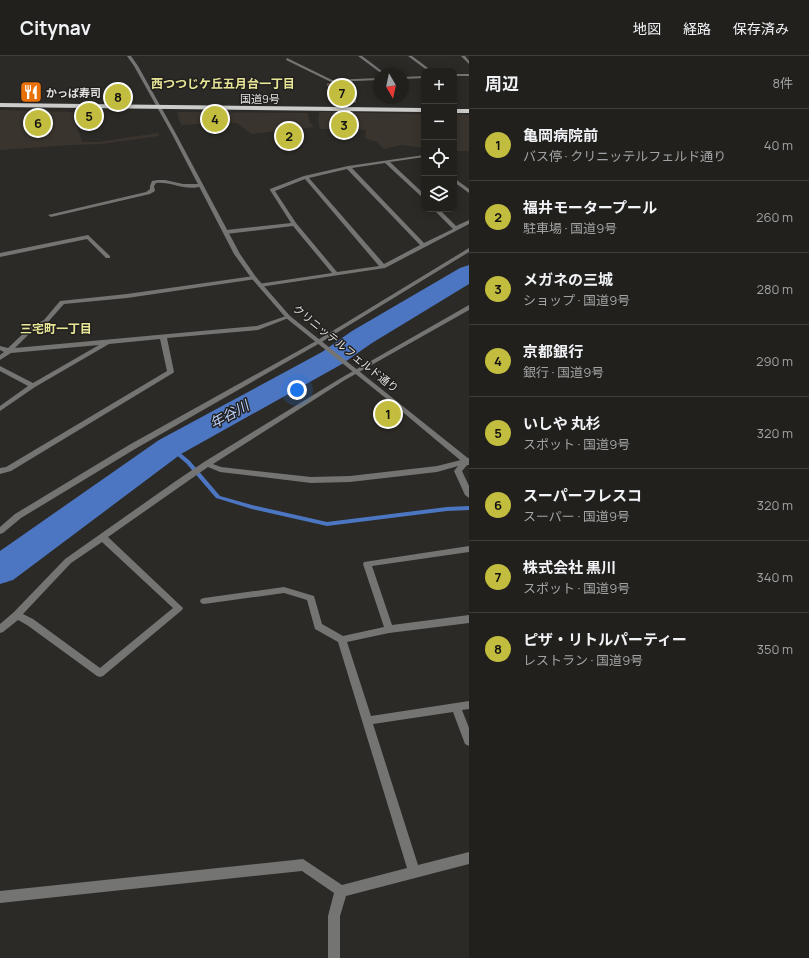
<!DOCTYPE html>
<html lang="ja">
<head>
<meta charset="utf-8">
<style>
	:root { --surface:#21201d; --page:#292826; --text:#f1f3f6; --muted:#a2a3a4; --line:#3e3e3b; --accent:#c3bd3f }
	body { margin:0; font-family:Manrope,"Noto Sans JP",sans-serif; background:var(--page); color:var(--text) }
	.controls { position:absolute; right:12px; top:12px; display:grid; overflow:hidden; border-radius:8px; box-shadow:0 2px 10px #0003 }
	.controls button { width:36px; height:36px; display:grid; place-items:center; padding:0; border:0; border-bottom:1px solid var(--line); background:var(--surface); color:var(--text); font:20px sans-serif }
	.compass { position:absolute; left:373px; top:12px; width:36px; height:36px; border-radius:50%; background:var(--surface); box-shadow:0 2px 10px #0003; rotate:171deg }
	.you { position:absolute; left:297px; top:334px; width:14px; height:14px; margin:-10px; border:3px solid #fff; border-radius:50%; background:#1a73e8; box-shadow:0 0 0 6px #1a73e833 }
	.badge { display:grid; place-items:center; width:26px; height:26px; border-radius:50%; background:var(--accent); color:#111; font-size:13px; font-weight:700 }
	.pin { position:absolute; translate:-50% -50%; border:2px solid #fff; box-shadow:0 1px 4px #0006 }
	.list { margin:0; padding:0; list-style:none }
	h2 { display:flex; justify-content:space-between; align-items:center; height:52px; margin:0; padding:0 16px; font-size:17px }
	h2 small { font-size:13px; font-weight:400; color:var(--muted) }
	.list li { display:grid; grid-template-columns:26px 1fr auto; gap:12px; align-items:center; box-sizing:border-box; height:72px; padding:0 16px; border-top:1px solid var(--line) }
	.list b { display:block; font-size:15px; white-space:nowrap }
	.list p { margin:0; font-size:13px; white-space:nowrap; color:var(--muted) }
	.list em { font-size:13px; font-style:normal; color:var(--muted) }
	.icon { flex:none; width:22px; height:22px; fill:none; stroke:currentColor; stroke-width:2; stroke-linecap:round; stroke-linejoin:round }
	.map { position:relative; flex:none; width:469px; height:902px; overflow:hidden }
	header { display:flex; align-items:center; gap:24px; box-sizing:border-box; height:56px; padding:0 20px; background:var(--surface); border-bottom:1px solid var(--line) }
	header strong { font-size:19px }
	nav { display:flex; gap:22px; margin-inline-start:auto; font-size:14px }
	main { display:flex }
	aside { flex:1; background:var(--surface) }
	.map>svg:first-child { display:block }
	.built { fill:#3a342e }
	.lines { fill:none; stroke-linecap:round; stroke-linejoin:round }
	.stream { fill:#4c76c2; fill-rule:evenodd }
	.river { fill:#4c76c2; fill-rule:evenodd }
	.building { fill:#6f2d0f; stroke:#6b6766 }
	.minor { fill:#747472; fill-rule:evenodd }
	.tertiary { fill:#747472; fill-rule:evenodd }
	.trunk { fill:#cccdca; fill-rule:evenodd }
	.labels { text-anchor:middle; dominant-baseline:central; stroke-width:3; stroke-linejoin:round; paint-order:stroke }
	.far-poi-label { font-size:11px; font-weight:bold; fill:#e1e0de; stroke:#22201e; text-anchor:start }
	.far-street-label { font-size:11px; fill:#e1e0de; stroke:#22201e }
	.far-neighbourhood-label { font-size:12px; font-weight:bold; fill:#e7e596; stroke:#22201e }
	.water-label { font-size:14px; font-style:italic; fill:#bad1fa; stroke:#22201e }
</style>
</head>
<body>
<header>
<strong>Citynav</strong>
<nav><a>地図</a><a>経路</a><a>保存済み</a></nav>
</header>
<main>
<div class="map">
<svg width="469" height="902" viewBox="0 0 469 902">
	<rect width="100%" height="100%" fill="#2c2a27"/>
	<g class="built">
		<polygon points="0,54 73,56 82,86 98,86 158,77 159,80 101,88 71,89 0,94"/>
		<polygon points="180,56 308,57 309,65 314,71 251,78 237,67 220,66 181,69 177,57"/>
		<polygon points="319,56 424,58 424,92 401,89 384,93 377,86 365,82 366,74 320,73 318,64"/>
		<polygon points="454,58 469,59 469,95 454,95"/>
	</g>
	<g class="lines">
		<polygon class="stream" points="170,389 172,390 190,405 220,440 252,449 327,466 447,451 469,450 469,454 447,455 327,470 252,453 216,442 186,407 168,392 167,391"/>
		<polygon class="river" points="469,209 469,228 372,287 342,308 181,398 13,524 0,528 0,495 159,384 322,296 352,275 460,212"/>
	</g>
	<polygon class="building" points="345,27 356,46 338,46 327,28"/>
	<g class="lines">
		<g class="minor">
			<polygon points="358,0 362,0 386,18 382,18"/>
			<polygon points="408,0 412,0 432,15 428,15"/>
			<polygon points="461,0 465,0 469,5 469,8"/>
			<polygon points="287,2 332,24 379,22 379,24 331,26 286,4"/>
			<rect x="454" y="18" width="15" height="2"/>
			<polygon points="424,20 424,22 403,23 403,21"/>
			<path d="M424,99V101L390,106L424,138V143L385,107L352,112L424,187L453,173L433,153H439L456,170L469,164V168L385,212L260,231L258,230V228L332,217L293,170L226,178L223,176L226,174L291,167L270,134V133L304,120L348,110ZM347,113L420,189L384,208L309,122ZM305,123L379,210L337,216L296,167L275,135Z"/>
			<polygon points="454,122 469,133 469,137 454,126"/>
			<path d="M158,124H165L183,128H201L203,129C189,137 171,125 156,127L154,130L155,135L150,138L51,161L48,159L146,136L150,133V130L152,125Z"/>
			<polygon points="88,179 110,200 110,202 106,202 87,183 0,201 0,197"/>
			<polygon points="469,192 469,196 320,287 135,393 21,462 3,477 0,478 0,471 15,458 129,389 316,285"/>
			<polygon points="254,220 257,222 256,223 127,242 64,248 48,266 33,274 15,292 257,270 286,260 290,260 291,261 258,274 167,282 174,316 173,317 11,415 0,418 0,412 6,411 167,315 160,283 109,288 35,331 0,355 0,350 28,330 0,315 0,310 33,327 99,289 11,297 0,304 0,299 4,296 0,294 0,290 8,292 29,272 44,264 60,245 127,238"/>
			<path d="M469,249V254L345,324L213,408L221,411L311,421L350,420L437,410L469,402V407L462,415L469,430V442L465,439L454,415L458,410L437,416L350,426L311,427L220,416L208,411L108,481L183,552L182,554L103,620L100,621L97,620L27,569L18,564L3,576L0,577V568L14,556L65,503L173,427L204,406L341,322ZM102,486L173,552L100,612L33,563L23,558L71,507Z"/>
			<polygon points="469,490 469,496 372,510 392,569 469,559 469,567 389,577 347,586 371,660 469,645 469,653 462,654 469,672 469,690 465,688 453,656 373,668 418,809 469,796 469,808 346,840 340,860 340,902 328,902 328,860 334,837 302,815 0,847 0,835 303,803 342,829 407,812 338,586 315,573 307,544 284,537 204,548 201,547 200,545 201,543 204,542 284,531 314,540 322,568 343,580 384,571 363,508 364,506"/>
		</g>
		<polygon class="tertiary" points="127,0 131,0 138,10 176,78 240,198 256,221 290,260 469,403 469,409 466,409 393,348 286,262 252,223 234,198 172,78 134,10"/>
		<g class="trunk">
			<polygon points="0,47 424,52 424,56 0,51"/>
			<rect x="454" y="53" width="15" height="4"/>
		</g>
	</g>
	<defs>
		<g id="restaurant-square" transform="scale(1.15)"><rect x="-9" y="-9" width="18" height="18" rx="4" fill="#e8710a" stroke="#22201e"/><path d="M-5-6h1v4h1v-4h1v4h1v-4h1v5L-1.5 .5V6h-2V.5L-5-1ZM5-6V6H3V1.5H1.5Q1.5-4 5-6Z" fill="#fff"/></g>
	</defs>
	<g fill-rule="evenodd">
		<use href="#restaurant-square" x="31" y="36"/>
	</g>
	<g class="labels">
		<g class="far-poi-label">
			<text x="46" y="36">かっぱ寿司</text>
		</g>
		<g class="far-street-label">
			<text x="260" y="42">国道9号</text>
			<text transform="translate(346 292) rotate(39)">クリニッテルフェルド通り</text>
		</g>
		<g class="far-neighbourhood-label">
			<text x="223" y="27">西つつじケ丘五月台一丁目</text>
			<text x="56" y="272">三宅町一丁目</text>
		</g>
		<g class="water-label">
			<text transform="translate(229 358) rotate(-29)">年谷川</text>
		</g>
	</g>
</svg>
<div class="controls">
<button>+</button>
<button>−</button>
<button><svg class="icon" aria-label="locate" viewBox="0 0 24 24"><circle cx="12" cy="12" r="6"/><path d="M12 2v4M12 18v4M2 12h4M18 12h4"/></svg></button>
<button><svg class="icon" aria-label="layers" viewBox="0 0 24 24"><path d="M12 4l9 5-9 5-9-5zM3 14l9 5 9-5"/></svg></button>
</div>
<svg class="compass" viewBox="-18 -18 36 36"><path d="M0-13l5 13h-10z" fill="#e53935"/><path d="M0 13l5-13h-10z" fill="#a2a3a4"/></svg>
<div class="you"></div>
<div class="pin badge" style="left:388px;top:358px">1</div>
<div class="pin badge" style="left:289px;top:80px">2</div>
<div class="pin badge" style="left:344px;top:69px">3</div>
<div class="pin badge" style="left:215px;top:63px">4</div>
<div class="pin badge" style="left:89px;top:60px">5</div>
<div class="pin badge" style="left:38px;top:67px">6</div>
<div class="pin badge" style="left:342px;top:37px">7</div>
<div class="pin badge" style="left:118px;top:41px">8</div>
</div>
<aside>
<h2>周辺<small>8件</small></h2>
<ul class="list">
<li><span class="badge">1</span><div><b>亀岡病院前</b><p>バス停 · クリニッテルフェルド通り</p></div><em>40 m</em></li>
<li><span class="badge">2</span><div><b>福井モータープール</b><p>駐車場 · 国道9号</p></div><em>260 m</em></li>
<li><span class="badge">3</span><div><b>メガネの三城</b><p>ショップ · 国道9号</p></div><em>280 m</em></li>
<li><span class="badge">4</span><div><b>京都銀行</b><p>銀行 · 国道9号</p></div><em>290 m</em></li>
<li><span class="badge">5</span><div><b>いしや 丸杉</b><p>スポット · 国道9号</p></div><em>320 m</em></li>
<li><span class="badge">6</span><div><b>スーパーフレスコ</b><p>スーパー · 国道9号</p></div><em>320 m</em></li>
<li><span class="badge">7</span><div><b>株式会社 黒川</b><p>スポット · 国道9号</p></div><em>340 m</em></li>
<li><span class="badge">8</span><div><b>ピザ・リトルパーティー</b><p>レストラン · 国道9号</p></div><em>350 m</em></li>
</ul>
</aside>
</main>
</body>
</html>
